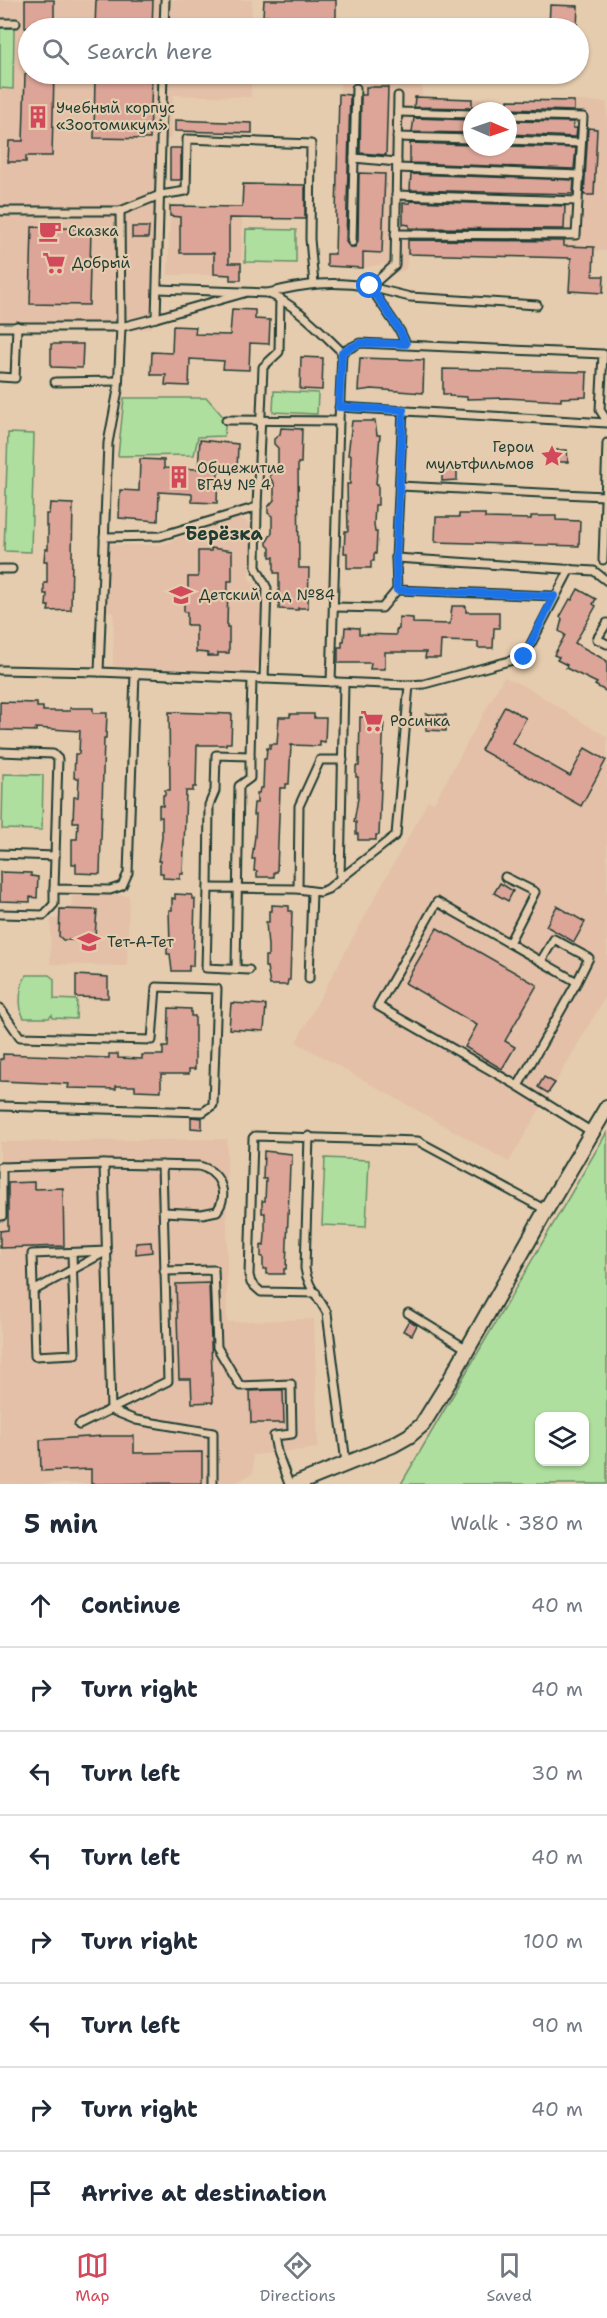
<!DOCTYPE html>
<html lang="en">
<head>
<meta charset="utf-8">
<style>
	:root { --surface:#fff; --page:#f6f6f7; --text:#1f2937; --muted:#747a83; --line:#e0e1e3; --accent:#d1495b }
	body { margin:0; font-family:"Shantell Sans",sans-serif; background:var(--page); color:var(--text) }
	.controls { position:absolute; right:18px; bottom:18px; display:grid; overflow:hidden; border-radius:12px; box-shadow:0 2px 4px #0004 }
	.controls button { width:54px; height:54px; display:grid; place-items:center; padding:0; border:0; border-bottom:2px solid var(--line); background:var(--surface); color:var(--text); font:30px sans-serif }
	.compass { position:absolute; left:463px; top:102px; width:54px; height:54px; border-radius:50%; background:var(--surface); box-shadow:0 2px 4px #0004; rotate:92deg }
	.stop { position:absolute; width:18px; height:18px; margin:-14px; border:4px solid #1a73e8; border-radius:50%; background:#fff }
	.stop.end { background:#1a73e8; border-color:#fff; box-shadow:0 2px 6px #0008 }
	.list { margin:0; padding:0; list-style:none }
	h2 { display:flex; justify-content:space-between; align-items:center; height:78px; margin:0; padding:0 24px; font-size:26px }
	h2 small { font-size:20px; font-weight:400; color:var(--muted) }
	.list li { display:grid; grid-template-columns:39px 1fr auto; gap:18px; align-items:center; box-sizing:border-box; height:84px; padding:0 24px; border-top:2px solid var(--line) }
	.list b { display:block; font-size:22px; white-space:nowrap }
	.list em { font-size:20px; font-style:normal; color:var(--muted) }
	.icon { flex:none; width:33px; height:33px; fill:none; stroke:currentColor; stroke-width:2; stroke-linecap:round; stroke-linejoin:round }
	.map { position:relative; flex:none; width:607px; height:1484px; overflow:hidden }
	.search { position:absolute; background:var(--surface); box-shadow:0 2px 4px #0004; left:18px; right:18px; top:18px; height:66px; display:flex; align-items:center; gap:15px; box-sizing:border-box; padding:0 21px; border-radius:33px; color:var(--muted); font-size:22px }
	.sheet { height:750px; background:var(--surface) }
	nav { display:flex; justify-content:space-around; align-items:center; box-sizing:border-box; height:84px; border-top:2px solid var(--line); background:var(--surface); font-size:16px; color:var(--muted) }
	nav a { display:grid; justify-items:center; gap:3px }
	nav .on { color:var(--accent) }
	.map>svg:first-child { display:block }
	.built { fill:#e3c0a7; fill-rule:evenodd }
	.green { fill:#afdf9e; stroke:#678e69; stroke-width:1.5; fill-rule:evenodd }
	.building { fill:#dda498; stroke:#1f3d34; stroke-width:1.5 }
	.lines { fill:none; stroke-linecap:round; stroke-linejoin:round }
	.service-casing { stroke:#1f3d34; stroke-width:11 }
	.minor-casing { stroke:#1f3d34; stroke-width:18 }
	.service { stroke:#e6ccae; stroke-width:7 }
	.minor { stroke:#e6ccae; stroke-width:14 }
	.route { stroke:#1a73e8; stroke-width:8 }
	.labels { text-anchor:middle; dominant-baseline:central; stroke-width:4.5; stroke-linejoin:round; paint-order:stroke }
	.poi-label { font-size:15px; fill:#1f3d34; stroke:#e6ccae; text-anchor:start }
	.quarter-label { font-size:18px; font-weight:bold; fill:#1f3d34; stroke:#e6ccae }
</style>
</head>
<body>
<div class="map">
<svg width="607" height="1484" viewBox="0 0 607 1484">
	<rect width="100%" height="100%" fill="#e6ccae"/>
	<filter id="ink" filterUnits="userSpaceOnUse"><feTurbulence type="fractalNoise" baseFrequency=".0167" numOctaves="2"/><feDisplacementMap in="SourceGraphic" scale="12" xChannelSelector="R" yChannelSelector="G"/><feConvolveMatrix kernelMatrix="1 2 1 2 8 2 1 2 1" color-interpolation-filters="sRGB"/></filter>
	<g filter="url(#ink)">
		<g class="built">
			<polygon points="0,0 252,0 251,28 28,28 28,74 251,74 251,97 173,95 171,139 157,139 155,187 158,289 152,328 108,333 0,331"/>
			<path d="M340,83L422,85V97L607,102V251H594L593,259L408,254L406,269L390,276L384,264L363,268L327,266V254L335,253ZM472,111H508V147H472Z"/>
			<polygon points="170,216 242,218 241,280 230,280 230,275 168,275"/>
			<polygon points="238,516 252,526 249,578 262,592 259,662 255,671 248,673 113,666 114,613 106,610 101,599 103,545 161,545"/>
			<polygon points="504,677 528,688 607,737 607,994 509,1162 296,1042 428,801 434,803"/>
			<polygon points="72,894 129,895 127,966 50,964 51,919 58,919 59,907 72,907"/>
			<polygon points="227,1139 227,1322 314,1319 318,1448 253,1455 253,1473 234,1484 0,1484 0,1142"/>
		</g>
		<g class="green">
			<polygon points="0,28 14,28 13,89 0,88"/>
			<polygon points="246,229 296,230 296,263 245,262"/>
			<polygon points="274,391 318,393 317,414 273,412"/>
			<polygon points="124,398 207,398 226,420 224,436 198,437 194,455 118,456"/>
			<polygon points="8,433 34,434 31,552 4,551"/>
			<polygon points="3,774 43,775 42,830 2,829"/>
			<path d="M27,975H49L54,979V999L77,1000L76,1019L53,1018L52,1015L49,1018H24C18,1008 19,984 27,975Z"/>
			<path d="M607,1132V1484H401ZM540,1416H584V1462H540Z"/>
			<polygon points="325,1158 369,1160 366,1227 322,1225"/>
		</g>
		<g class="building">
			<rect x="25" y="0" width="29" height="28"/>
			<polygon points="96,0 153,0 152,28 95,28"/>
			<polygon points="264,0 336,0 336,18 263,16"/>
			<polygon points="550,5 578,6 577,28 549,28"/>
			<polygon points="25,74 54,74 52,156 26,156 26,162 8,162 9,141 23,141"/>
			<polygon points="95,74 152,74 150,139 94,138"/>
			<polygon points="366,87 388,87 386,155 360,153 361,95 366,95"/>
			<polygon points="339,94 350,95 346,242 350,247 355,247 358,242 359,173 385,174 382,253 363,252 363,268 327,266 327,254 335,254"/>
			<polygon points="415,97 472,99 472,108 414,107"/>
			<polygon points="508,100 574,101 574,111 508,109"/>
			<polygon points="414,118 472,120 472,133 412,132"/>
			<polygon points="175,120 252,123 252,133 175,131"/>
			<polygon points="508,121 574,122 573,128 577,128 576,137 508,134"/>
			<polygon points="588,128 597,129 594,195 584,195"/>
			<polygon points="410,143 472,145 472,147 508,146 576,148 574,169 410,163"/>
			<rect x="170" y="148" width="11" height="32"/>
			<polygon points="411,174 574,180 573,194 410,190"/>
			<polygon points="243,184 305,185 305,219 229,218 229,263 241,263 241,280 230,280 230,275 214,274 214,253 180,253 180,217 170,216 170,206 242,207"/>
			<polygon points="410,201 565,206 564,229 409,228 409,225 403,224 403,203 410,203"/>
			<polygon points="32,227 91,229 89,305 30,304"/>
			<polygon points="132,227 149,227 148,238 132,238"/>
			<polygon points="408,240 564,241 564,246 594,247 593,276 604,276 603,293 569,291 571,258 408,254"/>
			<polygon points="232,309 255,310 255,319 270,320 269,344 250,343 249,370 223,369 224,361 190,359 189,386 165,385 166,375 151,375 152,352 172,353 173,326 196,327 195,334 230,335"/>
			<polygon points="51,344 83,344 82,368 51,367"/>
			<polygon points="301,357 323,358 322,390 300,389"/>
			<polygon points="360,358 424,360 423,393 372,389 358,391"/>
			<polygon points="443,369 587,372 586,397 561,398 561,401 506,398 467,399 467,397 449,396 449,394 443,394"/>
			<polygon points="352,421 375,421 377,435 380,435 376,484 378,484 378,505 375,505 374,524 375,532 377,532 376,554 374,554 374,561 371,561 371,568 347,568 347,553 344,553 345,531 348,531 347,484 350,484 351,455 348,455"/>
			<polygon points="281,428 302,429 301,463 298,463 299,568 309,568 308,608 298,608 298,610 279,609 279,573 274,573 274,557 270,557 270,548 267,545 267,541 272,533 272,516 268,513 268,507 274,500 274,483 270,478 270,474 278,467 278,448 274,444 274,439 280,434"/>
			<polygon points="200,440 238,444 237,472 218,471 217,503 192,502 192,494 159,492 158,521 119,518 120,490 139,491 140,459 164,460 164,468 198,469"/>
			<polygon points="552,450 567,450 568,462 553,462"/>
			<polygon points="457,469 457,480 442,481 442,470"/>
			<polygon points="50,503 73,504 71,610 48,611 49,606 46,606 47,594 44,594 44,583 47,583 47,561 44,561 45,549 48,549 48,526 46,526 46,514 49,514"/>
			<polygon points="459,514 485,514 485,518 531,519 531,516 556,516 556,520 580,521 579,546 435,542 436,517 459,517"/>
			<polygon points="211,548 232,551 232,581 228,581 227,627 229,627 229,653 218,653 218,656 208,656 208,653 196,652 196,625 187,625 187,612 184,612 184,590 188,590 188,577 198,577 198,551 211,551"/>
			<polygon points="578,589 596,599 593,604 596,606 575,643 607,661 607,692 595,685 597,683 566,668 567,665 557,660 559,657 554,655 565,635 559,631 562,619 560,617 570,599 572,600"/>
			<polygon points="452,606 466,606 466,612 499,612 499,628 494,628 493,648 478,648 478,642 441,641 440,658 425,658 426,652 385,652 385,669 370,669 371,663 338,663 338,647 342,647 342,641 344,641 345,627 359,628 359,634 396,635 396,630 399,629 399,617 413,618 413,623 450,624"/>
			<polygon points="0,702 37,703 37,707 43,707 43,711 70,711 70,708 93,708 93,713 107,713 106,738 104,738 100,874 76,873 76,864 72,864 72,839 77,839 78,822 73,822 74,797 78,797 79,778 74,778 75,754 79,754 80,731 36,728 36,731 0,730"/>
			<polygon points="505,706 526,718 512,743 570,776 585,748 606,760 581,806 481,750"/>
			<polygon points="169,712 232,714 231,743 226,743 226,745 197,745 196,787 193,787 193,791 186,791 183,874 180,874 180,879 163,878 163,873 160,873 160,861 158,861 162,838 162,817 159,817 159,805 163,806 163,795 165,795 165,790 170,790"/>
			<polygon points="290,714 314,714 314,718 326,718 325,742 320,741 320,746 291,745 289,784 286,784 286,788 280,788 277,872 274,872 274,877 257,877 257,871 254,871 255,859 252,859 255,836 256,815 253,815 254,803 257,803 257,793 259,793 260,788 263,788 264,759 266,759 267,748 270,748 270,744 277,744 279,717 290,717"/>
			<polygon points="426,714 446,715 446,731 426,730"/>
			<polygon points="360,717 384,717 379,835 376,835 376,840 358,840 358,834 356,834 356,822 354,822 358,798 358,777 356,777 356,766 359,766"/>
			<polygon points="0,872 31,873 31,876 38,877 37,898 30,897 30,902 0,901"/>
			<polygon points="500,883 513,891 508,901 494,893"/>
			<polygon points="175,894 192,895 192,899 195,899 193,966 189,966 189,971 172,971 170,954 167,954 167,945 170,945 169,910 172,910 172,898 175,899"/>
			<polygon points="272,905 289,906 289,911 292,911 290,980 288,980 287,985 270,985 267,967 265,967 265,956 268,956 268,946 266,922 269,922 269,911 272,911"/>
			<polygon points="557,906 585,922 574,942 546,926"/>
			<polygon points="60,909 97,910 95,936 91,940 63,940 59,936"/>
			<polygon points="437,928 537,985 505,1041 515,1047 502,1069 465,1047 477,1025 405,983"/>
			<polygon points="76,975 108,977 108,998 76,997"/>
			<polygon points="231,1003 266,1005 264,1031 229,1029"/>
			<polygon points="169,1008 191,1009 191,1016 195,1016 195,1069 189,1069 189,1074 161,1074 161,1091 135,1090 135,1086 116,1086 116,1089 68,1088 69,1084 0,1081 0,1059 3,1059 3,1054 109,1058 109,1054 118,1054 118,1058 142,1059 142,1055 163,1055 163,1047 168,1047"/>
			<polygon points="544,1077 555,1083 548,1093 538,1087"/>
			<polygon points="191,1117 202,1118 202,1129 191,1128"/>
			<polygon points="264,1151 292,1154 292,1165 290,1165 286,1269 284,1269 284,1274 266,1274 266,1269 263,1269 263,1257 261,1257 261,1245 264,1246 265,1234 265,1213 262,1213 262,1201 265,1201 266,1179 263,1179"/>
			<polygon points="34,1182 34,1189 63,1188 64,1246 0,1248 0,1231 8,1230 8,1183"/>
			<polygon points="151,1242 152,1252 136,1254 136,1243"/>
			<polygon points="209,1283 213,1402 192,1403 191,1379 179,1379 176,1284"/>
			<polygon points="409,1320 417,1325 412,1335 403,1331"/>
			<polygon points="270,1390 283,1390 284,1423 251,1423 250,1391"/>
			<polygon points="104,1436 134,1436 134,1453 202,1452 202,1483 91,1484 91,1469 41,1471 40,1440"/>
		</g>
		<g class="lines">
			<g class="service-casing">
				<g id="service">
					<polyline points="0,23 16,23"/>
					<polyline points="164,28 165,0"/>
					<polyline points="398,112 472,114"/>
					<polyline points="397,137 472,139"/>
					<polyline points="508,140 581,143"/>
					<polyline points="354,158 356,88"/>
					<polyline points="397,168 580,175"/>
					<polyline points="396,195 578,201"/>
					<polyline points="0,211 120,211 160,195 186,191 187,139 311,144 310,239 314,284"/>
					<polyline points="395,234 576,235 583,117 508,115"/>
					<polyline points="352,242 354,158 397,162"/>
					<polyline points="370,287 395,265 398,96"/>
					<polyline points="370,287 410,297 537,305"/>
					<path d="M158,289L267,293C297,305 319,330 342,352"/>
					<path d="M268,293C304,284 333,280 370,287L400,331L406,344"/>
					<polyline points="156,318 244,293"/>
					<polyline points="0,327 121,327 156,318 163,74"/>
					<polyline points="0,377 15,378 17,326"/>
					<polyline points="55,382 118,381"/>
					<polyline points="339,407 607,423"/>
					<polyline points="226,420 339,421 331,682"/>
					<polyline points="339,421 342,352 360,343 603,354 600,410 607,421"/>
					<polyline points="400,486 604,496"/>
					<polyline points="257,507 256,567 267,588 264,679"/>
					<polyline points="104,537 160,536 257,507 263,367 279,352 280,298"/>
					<polyline points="396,558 594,571 607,581"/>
					<polyline points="603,560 607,443"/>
					<polyline points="0,569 12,569"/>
					<polyline points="397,590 396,558 403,410"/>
					<polyline points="334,607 382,608 397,590 554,596"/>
					<polyline points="607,623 597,639 607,644"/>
					<polyline points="0,670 99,672 409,685 424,684 524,657 570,569"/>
					<polyline points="99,672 108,443 118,390 121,327 120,211"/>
					<polyline points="0,752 53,754 58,759 54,889 110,890 122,886 128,873 135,673"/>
					<polyline points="0,854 55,856"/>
					<polyline points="505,877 535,892 509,943"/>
					<polyline points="340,879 396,835 409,685"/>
					<polyline points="208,888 209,805 215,791 216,755 250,756 252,679"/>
					<polyline points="298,889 299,806 320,760 343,760"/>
					<polyline points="0,914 44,915 54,904 54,889"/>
					<polyline points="541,961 554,939 589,958 577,982"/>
					<polyline points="236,969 239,786 250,778 250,756"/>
					<polyline points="249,970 206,968 208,888 298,889 320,892 328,889 340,879 344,683"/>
					<polyline points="309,979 312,892"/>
					<polyline points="0,1008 20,1037 152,1040 156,987 217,989 213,1105 203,1112 0,1106"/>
					<polyline points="518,1086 577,982 437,902 378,1006 518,1086 592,1132"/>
					<path d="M309,1136L305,1268C307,1286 318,1296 327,1313L346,1463"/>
					<path d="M104,1164L199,1166C219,1171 230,1193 217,1211L202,1214L164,1212"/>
					<polyline points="0,1167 104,1164 111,1410 136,1420 213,1433 213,1484"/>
					<polyline points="0,1216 2,1216 2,1167"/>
					<polyline points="164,1271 214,1270 217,1347 240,1386 291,1384 292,1434 274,1436 277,1452 289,1484"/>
					<polyline points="33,1291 107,1251 32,1254 35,1356 75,1354 72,1253"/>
					<polyline points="316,1293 261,1292 251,1283 249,1275 253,1138 255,1136 418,1141 546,1210"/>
					<polyline points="408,1313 467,1349"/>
					<polyline points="79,1425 168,1381 162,1165"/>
				</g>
			</g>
			<g class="minor-casing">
				<polyline id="minor" points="296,1484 393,1445 409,1436 422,1425 450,1380 546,1210 607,1107"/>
			</g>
			<use href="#service" class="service"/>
			<use href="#minor" class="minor"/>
		</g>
	</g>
	<g class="lines" filter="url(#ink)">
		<polyline class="route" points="370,286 400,331 406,344 360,343 342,352 339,407 403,410 396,558 397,590 554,596 524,657"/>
	</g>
	<defs>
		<g id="building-bare" transform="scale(1.8)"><path d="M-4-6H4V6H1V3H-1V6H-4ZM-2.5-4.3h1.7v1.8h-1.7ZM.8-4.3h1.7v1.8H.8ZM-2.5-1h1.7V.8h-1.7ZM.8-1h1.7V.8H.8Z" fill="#d1495b" stroke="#e6ccae" stroke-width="2.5" paint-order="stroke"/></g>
		<g id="cafe-bare" transform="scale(1.8)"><path d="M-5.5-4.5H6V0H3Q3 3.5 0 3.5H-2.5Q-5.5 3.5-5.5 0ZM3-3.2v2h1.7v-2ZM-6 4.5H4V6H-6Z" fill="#d1495b" stroke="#e6ccae" stroke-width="2.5" paint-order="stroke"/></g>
		<g id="supermarket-bare" transform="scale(1.8)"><path d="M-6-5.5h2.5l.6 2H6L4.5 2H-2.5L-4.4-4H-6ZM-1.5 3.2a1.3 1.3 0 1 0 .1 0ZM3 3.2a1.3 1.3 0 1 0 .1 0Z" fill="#d1495b" stroke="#e6ccae" stroke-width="2.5" paint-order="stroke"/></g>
		<g id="sight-bare" transform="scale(1.8)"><path d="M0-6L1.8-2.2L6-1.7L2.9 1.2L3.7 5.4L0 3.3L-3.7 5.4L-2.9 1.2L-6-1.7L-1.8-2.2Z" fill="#d1495b" stroke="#e6ccae" stroke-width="2.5" paint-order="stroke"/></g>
		<g id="school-bare" transform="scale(1.8)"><path d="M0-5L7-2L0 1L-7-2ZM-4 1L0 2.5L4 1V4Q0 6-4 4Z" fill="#d1495b" stroke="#e6ccae" stroke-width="2.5" paint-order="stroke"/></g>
	</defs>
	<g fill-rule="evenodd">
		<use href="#building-bare" x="38" y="117"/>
		<use href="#cafe-bare" x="50" y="231"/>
		<use href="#supermarket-bare" x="54" y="263"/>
		<use href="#sight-bare" x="552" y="456"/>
		<use href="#building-bare" x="179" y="477"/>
		<use href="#school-bare" x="181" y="595"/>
		<use href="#supermarket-bare" x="372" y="721"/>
		<use href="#school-bare" x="89" y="942"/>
	</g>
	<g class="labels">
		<g class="poi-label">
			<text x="56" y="108">Учебный корпус<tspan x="56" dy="17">«Зоотомикум»</tspan></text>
			<text x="68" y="231">Сказка</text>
			<text x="72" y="263">Добрый</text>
			<text x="534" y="447" text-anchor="end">Герои<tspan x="534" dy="17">мультфильмов</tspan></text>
			<text x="197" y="468">Общежитие<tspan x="197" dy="17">ВГАУ № 4</tspan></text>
			<text x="199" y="595">Детский сад №84</text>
			<text x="390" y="721">Росинка</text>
			<text x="107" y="942">Тет-А-Тет</text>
		</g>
		<g class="quarter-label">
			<text x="224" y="534">Берёзка</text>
		</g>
	</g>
</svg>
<div class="controls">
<button><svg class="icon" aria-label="layers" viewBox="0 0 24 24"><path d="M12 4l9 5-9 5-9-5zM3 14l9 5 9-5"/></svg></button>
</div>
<svg class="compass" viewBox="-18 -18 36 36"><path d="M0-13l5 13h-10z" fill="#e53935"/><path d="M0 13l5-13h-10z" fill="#747a83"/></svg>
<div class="stop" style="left:370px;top:286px"></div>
<div class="stop end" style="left:524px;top:657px"></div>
<div class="search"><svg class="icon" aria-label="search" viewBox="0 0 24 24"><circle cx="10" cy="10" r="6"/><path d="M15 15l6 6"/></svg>Search here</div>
</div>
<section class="sheet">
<h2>5 min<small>Walk · 380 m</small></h2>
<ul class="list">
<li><svg class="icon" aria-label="ahead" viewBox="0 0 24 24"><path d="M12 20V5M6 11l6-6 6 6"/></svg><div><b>Continue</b></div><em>40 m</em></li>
<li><svg class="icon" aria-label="right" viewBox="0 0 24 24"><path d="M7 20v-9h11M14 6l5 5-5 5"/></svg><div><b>Turn right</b></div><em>40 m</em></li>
<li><svg class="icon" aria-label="left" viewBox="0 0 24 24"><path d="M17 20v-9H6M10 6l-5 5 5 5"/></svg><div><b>Turn left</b></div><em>30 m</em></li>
<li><svg class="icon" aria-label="left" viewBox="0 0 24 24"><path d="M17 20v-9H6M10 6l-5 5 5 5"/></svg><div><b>Turn left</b></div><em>40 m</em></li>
<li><svg class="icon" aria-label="right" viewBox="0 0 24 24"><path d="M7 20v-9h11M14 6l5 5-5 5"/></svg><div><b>Turn right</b></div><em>100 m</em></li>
<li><svg class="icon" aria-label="left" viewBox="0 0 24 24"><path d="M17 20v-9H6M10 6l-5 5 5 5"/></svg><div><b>Turn left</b></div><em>90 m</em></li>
<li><svg class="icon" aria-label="right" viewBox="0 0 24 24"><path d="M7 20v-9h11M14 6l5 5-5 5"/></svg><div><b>Turn right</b></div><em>40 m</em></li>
<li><svg class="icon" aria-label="arrive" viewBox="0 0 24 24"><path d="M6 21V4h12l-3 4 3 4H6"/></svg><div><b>Arrive at destination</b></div></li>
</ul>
</section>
<nav>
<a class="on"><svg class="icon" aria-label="map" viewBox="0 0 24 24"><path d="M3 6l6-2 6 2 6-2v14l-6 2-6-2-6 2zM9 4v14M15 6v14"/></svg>Map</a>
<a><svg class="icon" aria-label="directions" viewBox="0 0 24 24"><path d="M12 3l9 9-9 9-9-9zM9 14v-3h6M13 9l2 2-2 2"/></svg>Directions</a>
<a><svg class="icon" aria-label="saved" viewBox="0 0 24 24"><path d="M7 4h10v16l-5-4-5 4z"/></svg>Saved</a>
</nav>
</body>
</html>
